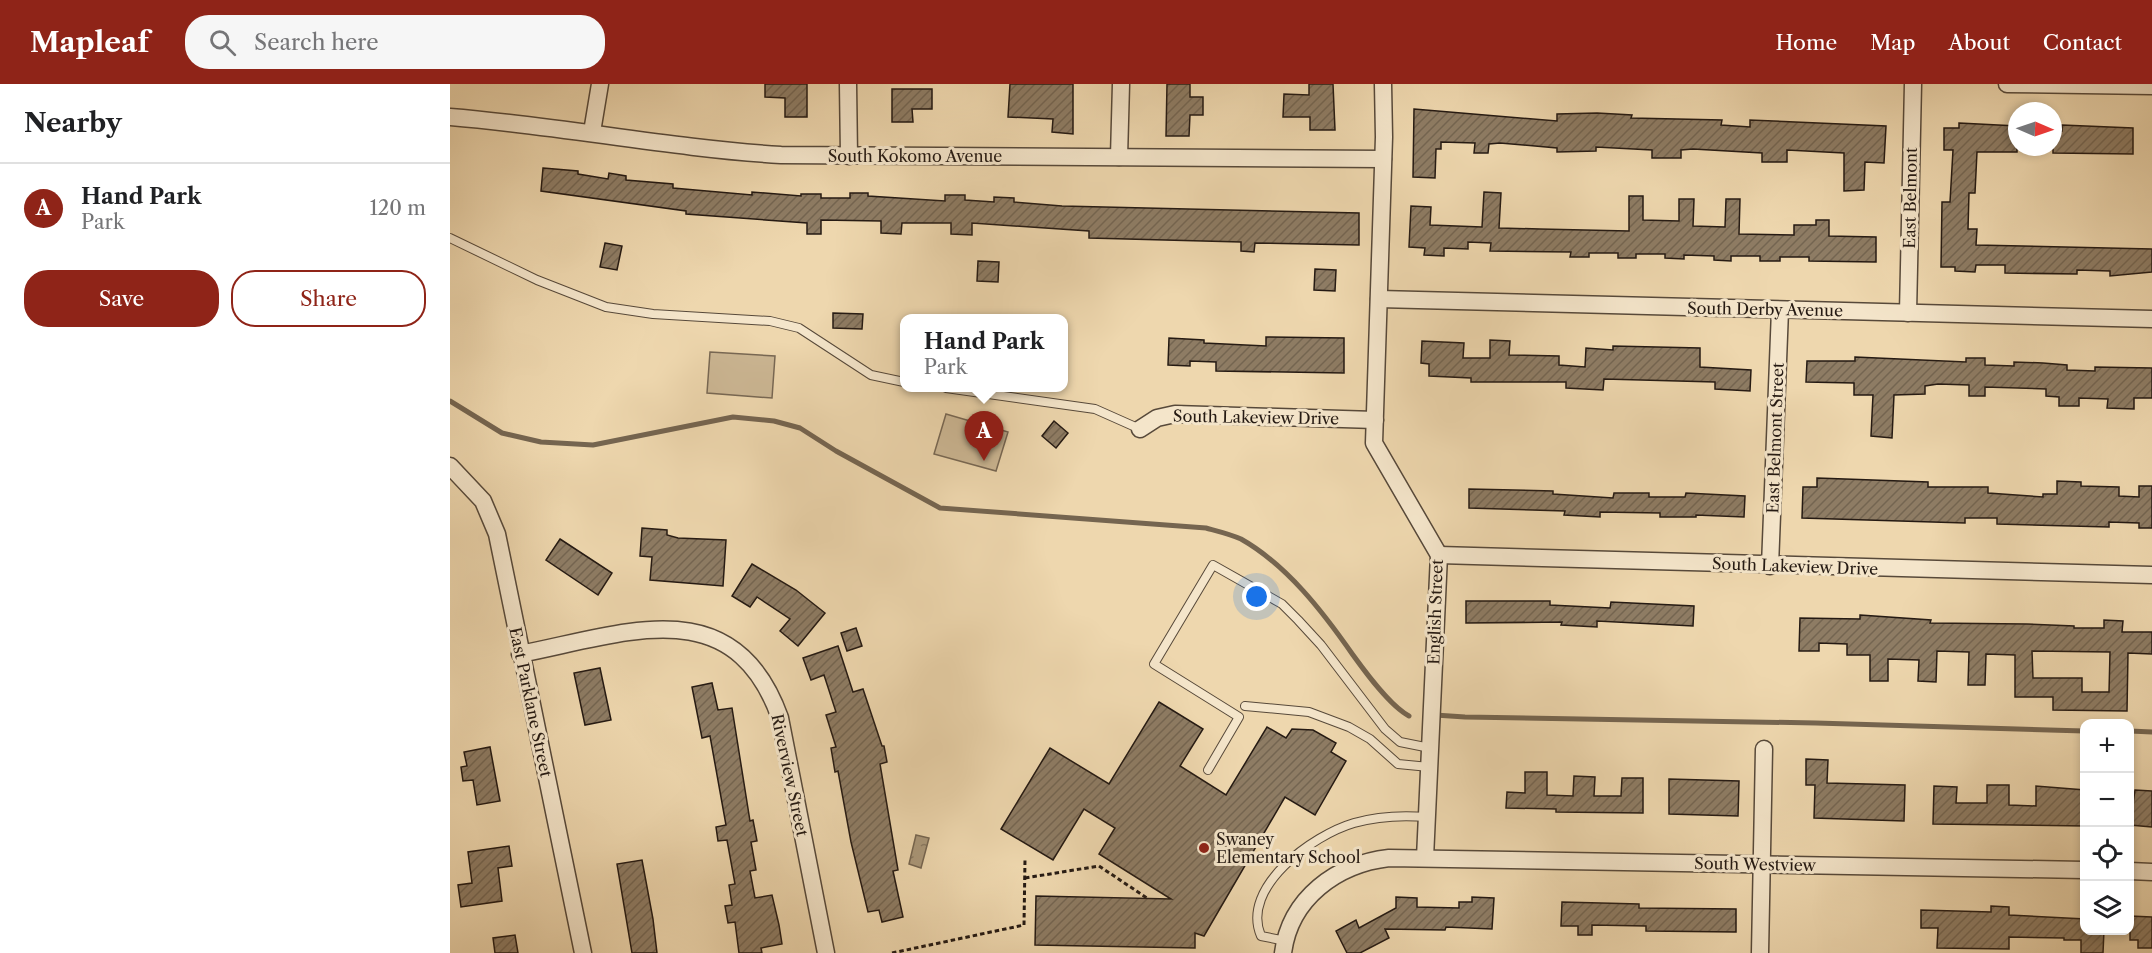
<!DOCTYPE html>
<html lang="en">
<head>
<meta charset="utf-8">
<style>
	:root { --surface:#fff; --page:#f6f6f6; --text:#202124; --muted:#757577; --line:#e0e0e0; --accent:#8f2418 }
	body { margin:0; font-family:"Libre Caslon Text",serif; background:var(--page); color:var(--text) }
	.controls { position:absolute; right:18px; bottom:18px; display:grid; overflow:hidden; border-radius:12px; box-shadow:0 3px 9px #0003 }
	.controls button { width:54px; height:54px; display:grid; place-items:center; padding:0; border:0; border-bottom:2px solid var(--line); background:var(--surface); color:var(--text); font:30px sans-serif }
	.compass { position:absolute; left:1558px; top:18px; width:54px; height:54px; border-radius:50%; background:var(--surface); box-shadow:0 3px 9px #0003; rotate:92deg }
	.you { position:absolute; left:807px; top:513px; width:21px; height:21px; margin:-15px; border:4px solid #fff; border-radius:50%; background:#1a73e8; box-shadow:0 0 0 9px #1a73e833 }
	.badge { display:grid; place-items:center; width:39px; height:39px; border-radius:50%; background:var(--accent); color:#fff; font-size:20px; font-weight:700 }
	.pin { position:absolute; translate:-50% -50px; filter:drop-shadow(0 2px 3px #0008) }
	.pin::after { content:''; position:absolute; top:32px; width:21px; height:18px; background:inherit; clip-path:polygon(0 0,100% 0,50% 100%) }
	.popup { position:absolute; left:450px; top:230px; width:168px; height:78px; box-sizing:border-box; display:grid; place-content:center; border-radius:12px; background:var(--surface); filter:drop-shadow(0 2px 4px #0005); font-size:20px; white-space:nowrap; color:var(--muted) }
	.popup b { font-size:22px; color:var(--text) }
	.popup::after { content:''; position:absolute; left:50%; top:100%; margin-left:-12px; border:12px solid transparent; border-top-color:var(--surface) }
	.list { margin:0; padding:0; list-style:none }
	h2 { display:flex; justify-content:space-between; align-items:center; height:78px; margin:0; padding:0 24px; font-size:26px }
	h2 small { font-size:20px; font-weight:400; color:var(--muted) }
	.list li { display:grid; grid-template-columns:39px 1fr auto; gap:18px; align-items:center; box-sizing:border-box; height:90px; padding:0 24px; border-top:2px solid var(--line) }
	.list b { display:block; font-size:22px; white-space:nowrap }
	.list p { margin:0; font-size:20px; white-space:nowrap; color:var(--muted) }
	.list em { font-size:20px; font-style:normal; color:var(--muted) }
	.actions { display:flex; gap:12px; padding:18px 24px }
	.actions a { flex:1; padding:14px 0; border:2px solid var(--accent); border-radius:24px; text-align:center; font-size:21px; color:var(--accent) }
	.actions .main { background:var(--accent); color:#fff }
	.icon { flex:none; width:33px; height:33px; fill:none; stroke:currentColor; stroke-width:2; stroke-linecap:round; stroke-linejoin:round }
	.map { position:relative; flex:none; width:1702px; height:869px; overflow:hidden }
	header { display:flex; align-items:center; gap:36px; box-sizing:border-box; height:84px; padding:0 30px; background:var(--accent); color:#fff }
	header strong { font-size:28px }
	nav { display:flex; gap:33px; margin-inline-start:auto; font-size:21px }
	.search { width:420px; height:54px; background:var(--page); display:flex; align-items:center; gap:15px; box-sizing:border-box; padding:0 21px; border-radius:24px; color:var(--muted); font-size:22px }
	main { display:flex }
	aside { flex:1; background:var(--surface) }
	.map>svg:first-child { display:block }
	.pitch { fill:#ccb794; stroke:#786854; stroke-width:1.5 }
	.water { fill:url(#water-ripples); stroke:#756550; stroke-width:1.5 }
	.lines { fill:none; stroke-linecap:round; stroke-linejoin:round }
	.stream { stroke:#756550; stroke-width:5 }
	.building { fill:url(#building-hatch); stroke:#251a13; stroke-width:1.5; fill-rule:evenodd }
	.service-casing { stroke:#57493a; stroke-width:10 }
	.minor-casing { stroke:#57493a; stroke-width:19 }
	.path { stroke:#251a13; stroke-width:3; stroke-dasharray:4.5 3; stroke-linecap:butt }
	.service { stroke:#f4e5ca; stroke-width:8 }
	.minor { stroke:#f4e5ca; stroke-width:16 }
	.poi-dot { fill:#8f2418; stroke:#f4e5ca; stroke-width:2 }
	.labels { text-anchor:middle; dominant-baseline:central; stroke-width:6; stroke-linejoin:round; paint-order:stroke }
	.street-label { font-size:16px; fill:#251a13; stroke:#f4e5ca }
	.poi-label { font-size:16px; fill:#251a13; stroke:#f4e5ca; text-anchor:start }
</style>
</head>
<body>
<header>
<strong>Mapleaf</strong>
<div class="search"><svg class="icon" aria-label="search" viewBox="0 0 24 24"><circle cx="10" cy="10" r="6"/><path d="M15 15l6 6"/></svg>Search here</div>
<nav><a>Home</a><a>Map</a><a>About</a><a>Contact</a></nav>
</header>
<main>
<aside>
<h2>Nearby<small></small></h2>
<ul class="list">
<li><span class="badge">A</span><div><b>Hand Park</b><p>Park</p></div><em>120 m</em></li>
</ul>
<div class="actions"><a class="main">Save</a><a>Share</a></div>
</aside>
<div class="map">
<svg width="1702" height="869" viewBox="0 0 1702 869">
	<defs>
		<pattern id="water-ripples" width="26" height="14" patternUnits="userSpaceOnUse" patternTransform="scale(1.5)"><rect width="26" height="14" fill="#aa9779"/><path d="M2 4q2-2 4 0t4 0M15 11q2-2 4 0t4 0" fill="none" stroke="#8a7a62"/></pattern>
		<pattern id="building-hatch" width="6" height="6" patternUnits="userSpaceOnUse" patternTransform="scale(1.5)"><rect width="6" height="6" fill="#8e7c64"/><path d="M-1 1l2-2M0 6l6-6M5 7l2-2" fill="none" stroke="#746551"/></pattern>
	</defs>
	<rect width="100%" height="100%" fill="#eed7ae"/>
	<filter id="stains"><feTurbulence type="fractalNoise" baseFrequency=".00333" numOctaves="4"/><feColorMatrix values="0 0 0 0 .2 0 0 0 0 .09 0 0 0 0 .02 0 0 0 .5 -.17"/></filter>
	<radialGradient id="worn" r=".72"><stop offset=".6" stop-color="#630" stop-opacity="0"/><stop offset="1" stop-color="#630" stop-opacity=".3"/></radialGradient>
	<g class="pitch">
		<polygon points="260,268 325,272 322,314 257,309"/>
		<polygon points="496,330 558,348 546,387 484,370"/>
	</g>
	<polygon class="water" points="466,751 479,754 471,784 459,780"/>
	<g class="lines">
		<g class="stream">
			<path d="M0,317L52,349L91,358L143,361L283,333L324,337L350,344L386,367L490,424L756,444C767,447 780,450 791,455C837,481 873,528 903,571C916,589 940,622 959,632"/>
			<polyline points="985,631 1015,633 1366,639 1634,647"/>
			<polyline points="1680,647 1702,648"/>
		</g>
	</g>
	<g class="building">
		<polygon points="315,0 357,0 357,33 335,33 335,14 315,13"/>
		<polygon points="560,0 623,0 623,50 602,48 603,35 558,33"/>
		<polygon points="717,0 740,0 740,13 753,13 753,31 740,31 739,52 716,52"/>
		<polygon points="859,0 883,0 885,46 860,46 860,33 833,33 834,10 859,11"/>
		<polygon points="442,5 482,5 482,25 462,25 463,38 442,38"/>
		<polygon points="964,25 1107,37 1107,30 1147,29 1182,31 1181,34 1272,36 1271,41 1300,43 1300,36 1436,42 1434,79 1415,78 1414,106 1394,107 1394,69 1337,66 1337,78 1312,78 1312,69 1243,65 1231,66 1231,74 1202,74 1202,66 1146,63 1146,67 1107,68 1107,64 1050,59 1039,60 1038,69 1024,69 1025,59 991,58 991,65 986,65 985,94 963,93"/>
		<polygon points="1509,39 1567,42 1567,68 1527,68 1525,109 1519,109 1518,145 1527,145 1526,161 1702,165 1702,188 1660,192 1660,187 1627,186 1627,190 1555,189 1555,181 1526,181 1525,188 1505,187 1505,183 1491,183 1492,118 1500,118 1503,66 1494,66 1494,44 1509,44"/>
		<polygon points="1612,41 1683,44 1683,70 1603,69 1603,47 1612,47"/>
		<polygon points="93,84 128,87 128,90 158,95 159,89 176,92 176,96 223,100 223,104 302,111 302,108 351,112 351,110 371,110 371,114 400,114 400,109 418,109 418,112 495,117 495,111 515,111 515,116 544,118 544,113 564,114 564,118 612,122 909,129 909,161 805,159 804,168 791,167 791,158 639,154 639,147 522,139 522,151 501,150 501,139 452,139 451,150 431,149 431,137 371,136 371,150 357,150 357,139 236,130 236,127 91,107"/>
		<polygon points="1034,108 1051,109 1049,144 1090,145 1179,147 1179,112 1193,112 1193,136 1229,137 1229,115 1244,115 1243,142 1275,143 1276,115 1290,115 1289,150 1344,151 1344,141 1366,141 1366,136 1379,136 1379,152 1426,153 1426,178 1359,177 1359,173 1330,173 1330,177 1310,177 1310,172 1281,172 1281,177 1264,176 1264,172 1234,171 1234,175 1215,174 1215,170 1186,170 1186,174 1168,174 1168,169 1139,169 1139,173 1120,173 1121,168 1040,167 1041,159 1018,158 1018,165 994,164 994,172 974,171 975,164 959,163 961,122 981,123 980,141 1032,143"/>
		<polygon points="155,159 172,162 167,186 150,183"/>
		<polygon points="528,177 549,178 548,198 527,197"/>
		<polygon points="865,185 886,186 885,207 864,206"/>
		<polygon points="383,229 413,230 412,245 383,244"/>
		<polygon points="816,253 894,254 894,289 766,287 766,278 740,277 740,282 718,281 719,254 754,256 754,259 816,262"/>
		<polygon points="1040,256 1060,257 1059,271 1109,272 1109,281 1135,283 1136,264 1163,266 1163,262 1250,264 1250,283 1301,286 1300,307 1265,305 1265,298 1154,295 1153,306 1116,304 1116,298 1021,298 1021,294 979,292 979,280 971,279 972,257 1014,259 1013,274 1040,274"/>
		<polygon points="1405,273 1516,278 1516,274 1535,274 1535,281 1564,282 1564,278 1593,279 1617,281 1617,286 1645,287 1645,283 1702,284 1702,314 1684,314 1684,325 1657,324 1658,315 1629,314 1629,322 1609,322 1609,313 1596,312 1596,305 1535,303 1535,312 1519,312 1519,301 1488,300 1475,302 1475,310 1444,311 1442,354 1421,352 1423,311 1404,311 1404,299 1356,298 1357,277 1405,277"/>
		<polygon points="604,337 618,349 606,364 592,352"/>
		<polygon points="1367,394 1478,398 1478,403 1538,403 1538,409 1593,413 1593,410 1607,410 1607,397 1631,398 1631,402 1669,403 1669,412 1689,413 1689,402 1702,402 1702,444 1689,444 1689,439 1659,438 1659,443 1547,440 1547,434 1515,434 1515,439 1352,434 1353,403 1367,403"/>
		<polygon points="1019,405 1103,407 1103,410 1163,414 1164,409 1199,409 1199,413 1235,413 1236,409 1295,412 1294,433 1246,431 1246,433 1210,433 1210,429 1150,428 1150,433 1114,431 1115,427 1019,424"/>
		<polygon points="192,444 217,446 217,451 228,454 276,456 273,502 200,496 202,473 190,472"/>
		<polygon points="110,455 162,489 148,511 96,476"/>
		<polygon points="302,480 346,506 375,529 348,562 330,547 340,535 307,513 300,523 282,512"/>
		<polygon points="1016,517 1100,517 1100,521 1160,524 1161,518 1244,522 1243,542 1147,537 1147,543 1111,541 1112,538 1016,539"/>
		<path d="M1410,531L1481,536L1480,539L1577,540L1624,542V544H1654V536L1673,537L1672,548H1702V570L1678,569L1677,627L1603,626V613H1565V571L1536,570L1535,601H1518L1519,568L1487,567L1486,598L1468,597L1469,576L1438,575V597H1420V571H1397V560L1369,559V567H1349L1350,534L1410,535ZM1582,567L1660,568L1659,608H1632V594H1583Z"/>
		<polygon points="406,544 412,562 397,567 391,549"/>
		<polygon points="388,562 403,608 413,605 432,662 434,662 437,678 430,680 448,786 443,787 453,833 432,838 429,826 418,828 401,758 388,687 385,688 381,664 386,663 376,631 386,628 374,591 361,596 353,574"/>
		<polygon points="150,584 161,636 135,641 124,589"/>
		<polygon points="262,599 268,626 282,624 300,737 303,736 307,757 301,758 306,786 300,787 305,814 322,811 329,841 332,860 311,864 312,869 289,869 285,838 278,839 275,822 282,821 279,801 285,800 277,756 268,757 266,743 276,741 260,652 252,654 242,603"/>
		<polygon points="709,618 753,645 730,682 776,711 817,643 836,654 842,645 863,646 886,659 881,668 896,677 865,731 835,713 754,852 745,849 745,864 585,861 586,812 721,815 649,770 665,744 634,725 603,776 551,745 600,664 659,700"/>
		<polygon points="40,663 50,717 27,721 23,696 13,697 11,683 17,682 14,668"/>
		<polygon points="1356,675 1378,676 1377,699 1455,701 1454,737 1364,734 1365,701 1356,701"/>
		<polygon points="1075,688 1097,688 1097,711 1123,712 1124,692 1145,693 1144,712 1171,712 1172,694 1193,694 1193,729 1106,728 1106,725 1056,724 1057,708 1075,709"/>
		<polygon points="1219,695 1289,697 1288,732 1219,730"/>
		<polygon points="1537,701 1559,701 1559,721 1586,722 1586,702 1635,706 1635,742 1483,740 1484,702 1507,703 1506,719 1537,719"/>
		<polygon points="1685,706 1702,707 1702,743 1680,741"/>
		<polygon points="59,762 62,782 48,784 52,817 11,823 8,801 22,799 18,768"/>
		<polygon points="192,776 203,835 207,869 182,869 167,780"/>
		<polygon points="946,813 967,814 967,823 1009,824 1009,818 1022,818 1022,813 1044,814 1042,845 996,843 995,846 935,845 939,854 910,869 897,869 886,847 906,836 909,844 946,824"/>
		<polygon points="1112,818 1189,820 1189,824 1286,825 1286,848 1196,847 1196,842 1142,841 1142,851 1128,851 1128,842 1111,842"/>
		<polygon points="1541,822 1559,823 1559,831 1635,835 1635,846 1654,846 1653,869 1631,869 1631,856 1614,856 1614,854 1559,853 1559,865 1487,864 1488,844 1471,844 1471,826 1541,828"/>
		<polygon points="1680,832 1702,833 1702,864 1688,864 1688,856 1680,856"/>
		<polygon points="65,851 68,869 45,869 43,854"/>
	</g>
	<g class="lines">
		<g class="service-casing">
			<g id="service">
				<polyline points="0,154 87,196 156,223 203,230 320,237 349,244 421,291 454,298"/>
				<polyline points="496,304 645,325 690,345"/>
				<polyline points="795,622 859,628 899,643 920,655 948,680 979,683"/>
				<polyline points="758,686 789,633 704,580 763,481 832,520 848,536 871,561 935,645 950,658 980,664"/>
				<path d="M836,857L811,852C790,803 863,751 904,739C928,732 952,731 977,733"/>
			</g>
		</g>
		<g class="minor-casing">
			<g id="minor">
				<polyline points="398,0 399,72"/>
				<polyline points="933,0 934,53 924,359 989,471 975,774"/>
				<polyline points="1557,0 1702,2"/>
				<path d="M0,33C111,42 220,64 331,71L933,75"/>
				<polyline points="142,48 150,0"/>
				<polyline points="669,73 671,0"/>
				<polyline points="929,215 1702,235"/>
				<polyline points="1458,229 1463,0"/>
				<polyline points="690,345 707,334 725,330 925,336"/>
				<polyline points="0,382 33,417 47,450 133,869"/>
				<polyline points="989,471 1702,491"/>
				<polyline points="1320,482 1330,226"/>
				<path d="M70,570C174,550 284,504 330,634L376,869"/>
				<polyline points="1680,787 1702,788"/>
				<path d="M833,869C840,814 887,780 939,774L1634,786"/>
				<polyline points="1310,869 1314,665"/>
			</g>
		</g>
		<g class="path">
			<polyline points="575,794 649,782 697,814"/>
			<polyline points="442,869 574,841 575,775"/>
		</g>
		<use href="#service" class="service"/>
		<use href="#minor" class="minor"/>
	</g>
	<circle class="poi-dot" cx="754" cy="764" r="6"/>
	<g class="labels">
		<g class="street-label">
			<text x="465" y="72">South Kokomo Avenue</text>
			<text transform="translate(1460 114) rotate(-89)">East Belmont</text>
			<text transform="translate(1315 225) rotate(1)">South Derby Avenue</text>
			<text transform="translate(806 333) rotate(1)">South Lakeview Drive</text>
			<text transform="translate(1325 354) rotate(-88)">East Belmont Street</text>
			<text transform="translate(1345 482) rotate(2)">South Lakeview Drive</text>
			<text transform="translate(985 528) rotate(-88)">English Street</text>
			<text transform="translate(81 618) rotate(78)">East Parklane Street</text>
			<text transform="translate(340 691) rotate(78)">Riverview Street</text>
			<text transform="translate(1305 780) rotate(1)">South Westview</text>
		</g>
		<g class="poi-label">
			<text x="766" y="755">Swaney<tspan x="766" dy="18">Elementary School</tspan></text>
		</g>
	</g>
	<rect width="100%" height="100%" filter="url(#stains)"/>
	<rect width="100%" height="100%" fill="url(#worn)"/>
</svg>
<div class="controls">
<button>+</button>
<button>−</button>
<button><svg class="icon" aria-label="locate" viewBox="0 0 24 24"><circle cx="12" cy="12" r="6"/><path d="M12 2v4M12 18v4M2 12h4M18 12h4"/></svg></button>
<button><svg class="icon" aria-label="layers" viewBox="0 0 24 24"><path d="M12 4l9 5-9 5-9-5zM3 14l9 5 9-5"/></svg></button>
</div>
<svg class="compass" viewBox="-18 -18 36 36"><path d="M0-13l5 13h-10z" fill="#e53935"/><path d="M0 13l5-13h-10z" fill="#757577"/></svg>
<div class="you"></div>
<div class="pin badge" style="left:534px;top:377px">A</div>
<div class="popup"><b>Hand Park</b>Park</div>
</div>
</main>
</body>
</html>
